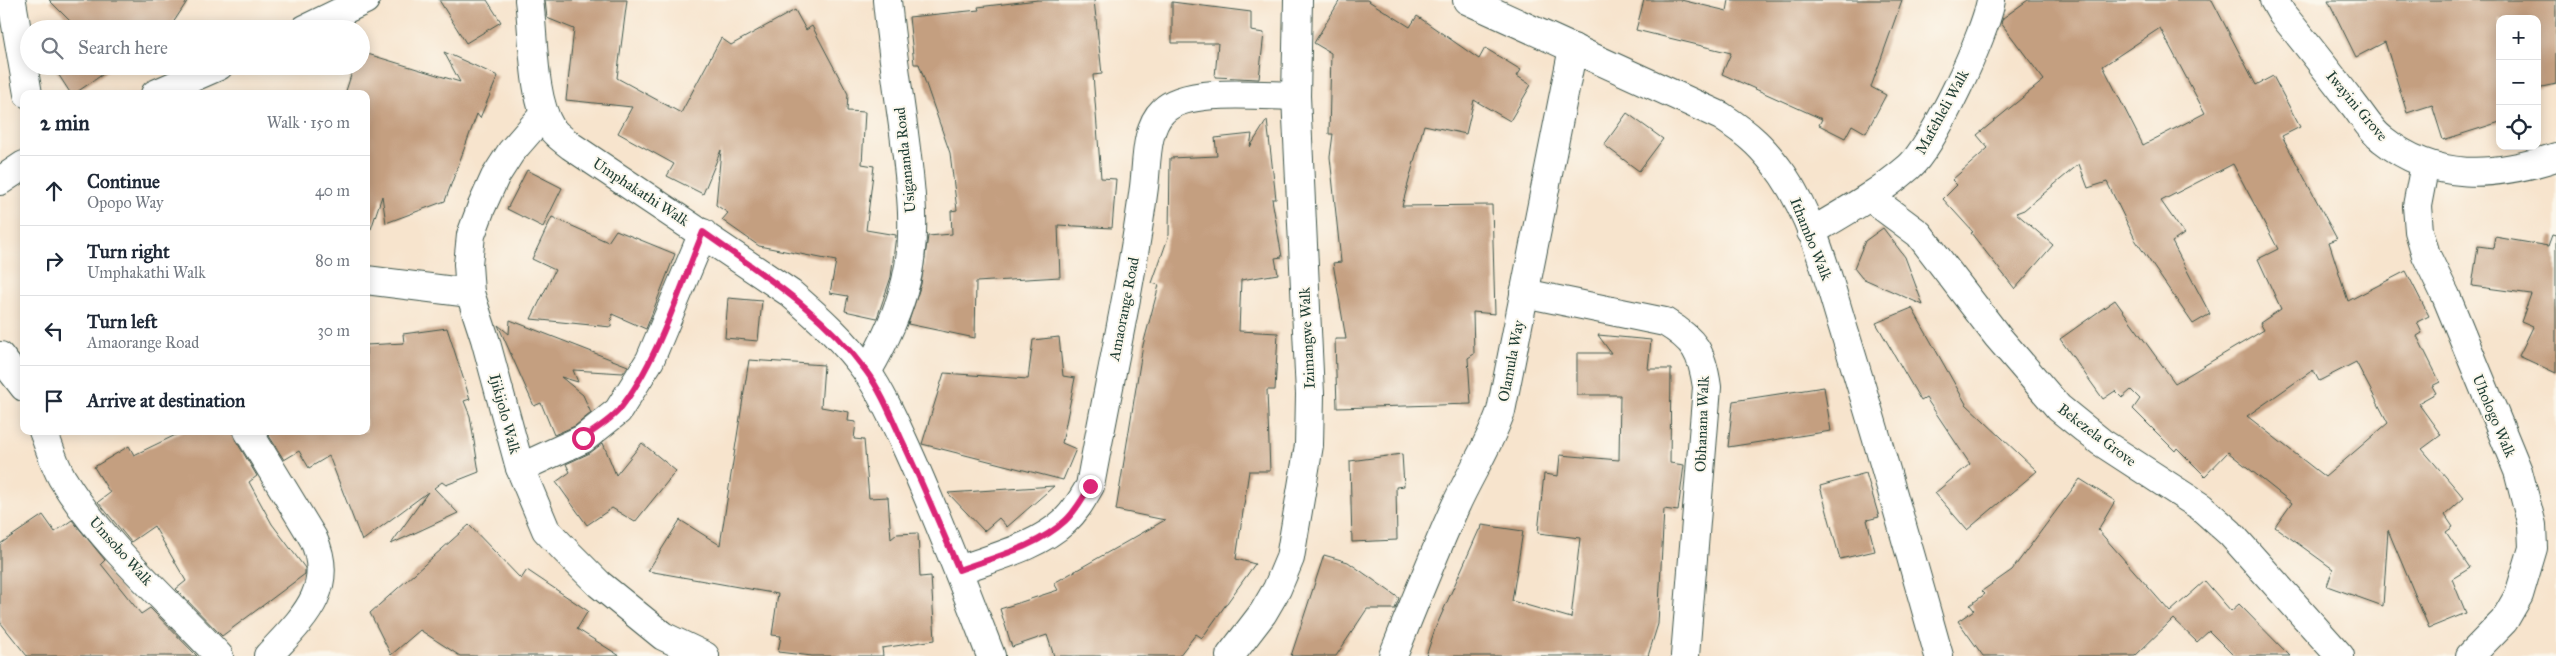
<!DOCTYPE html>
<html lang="en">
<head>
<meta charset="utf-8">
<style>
	:root { --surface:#fff; --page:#f2f2f3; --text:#1f2937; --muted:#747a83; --line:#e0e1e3 }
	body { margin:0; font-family:"IM FELL Great Primer",serif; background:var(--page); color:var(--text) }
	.controls { position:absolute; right:15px; top:15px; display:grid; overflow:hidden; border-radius:10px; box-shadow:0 2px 12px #0003 }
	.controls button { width:45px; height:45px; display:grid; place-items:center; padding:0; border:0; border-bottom:1px solid var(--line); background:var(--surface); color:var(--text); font:25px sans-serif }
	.stop { position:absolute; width:15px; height:15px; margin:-11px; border:4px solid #db2777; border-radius:50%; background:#fff }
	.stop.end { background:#db2777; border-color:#fff; box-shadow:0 1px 5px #0008 }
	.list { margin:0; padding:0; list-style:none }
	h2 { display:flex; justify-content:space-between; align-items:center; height:65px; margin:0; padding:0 20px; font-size:21px }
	h2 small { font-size:16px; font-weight:400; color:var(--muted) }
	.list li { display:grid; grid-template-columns:32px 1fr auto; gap:15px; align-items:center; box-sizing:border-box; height:70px; padding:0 20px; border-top:1px solid var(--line) }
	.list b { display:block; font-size:19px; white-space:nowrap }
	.list p { margin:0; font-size:16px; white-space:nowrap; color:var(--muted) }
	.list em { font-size:16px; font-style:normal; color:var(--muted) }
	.icon { flex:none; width:28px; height:28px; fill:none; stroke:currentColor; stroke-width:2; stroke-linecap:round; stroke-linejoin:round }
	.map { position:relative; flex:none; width:2556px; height:656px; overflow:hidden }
	.search { position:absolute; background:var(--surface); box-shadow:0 2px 12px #0003; left:20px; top:20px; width:350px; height:55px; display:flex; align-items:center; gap:12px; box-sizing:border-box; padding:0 18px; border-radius:28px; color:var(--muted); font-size:19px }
	.panel { position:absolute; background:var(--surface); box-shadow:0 2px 12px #0003; left:20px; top:90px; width:350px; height:345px; border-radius:10px }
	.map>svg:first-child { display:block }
	.building { fill:#c49f80; fill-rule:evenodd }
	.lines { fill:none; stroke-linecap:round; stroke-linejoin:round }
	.minor-casing { stroke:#3f564b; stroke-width:30 }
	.minor { stroke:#fff; stroke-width:28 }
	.route { stroke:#db2777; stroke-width:6 }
	.labels { text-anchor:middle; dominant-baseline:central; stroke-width:4; stroke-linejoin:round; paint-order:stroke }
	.street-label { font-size:15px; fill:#1f3d34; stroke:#fbf7ec }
</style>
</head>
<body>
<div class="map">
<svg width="2556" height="656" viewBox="0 0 2556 656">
	<rect width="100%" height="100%" fill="#fbf7ec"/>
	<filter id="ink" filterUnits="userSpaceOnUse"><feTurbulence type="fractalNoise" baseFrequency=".02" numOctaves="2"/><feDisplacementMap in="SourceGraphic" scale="10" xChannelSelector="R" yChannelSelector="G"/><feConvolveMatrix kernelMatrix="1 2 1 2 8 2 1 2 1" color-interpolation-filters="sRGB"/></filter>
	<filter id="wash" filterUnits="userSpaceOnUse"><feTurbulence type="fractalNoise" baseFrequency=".0096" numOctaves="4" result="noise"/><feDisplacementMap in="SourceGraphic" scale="20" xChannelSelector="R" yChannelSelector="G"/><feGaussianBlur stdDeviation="1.12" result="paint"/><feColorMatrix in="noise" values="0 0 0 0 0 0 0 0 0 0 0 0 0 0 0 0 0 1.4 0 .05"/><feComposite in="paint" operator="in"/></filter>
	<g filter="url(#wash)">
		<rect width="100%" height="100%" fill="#f7e4cd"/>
		<g id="blocks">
			<g class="building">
				<polygon points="49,0 188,0 169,29 65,29 73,24"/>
				<polygon points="439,0 487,0 501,22 466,43"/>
				<polygon points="545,0 627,0 617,78 681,113 721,38 731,45 795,10 806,30 812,26 848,94 847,111 865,112 862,164 874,166 866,230 896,235 891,277 877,318 845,311 848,296 830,293 836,261 759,246 722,220 728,213 716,205 721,150 703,194 667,176 674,164 618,133 632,107 566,100 574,29 547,18"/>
				<polygon points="1038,0 1094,0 1102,74 1093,75 1101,178 1116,179 1112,228 1058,225 1060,277 976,282 975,338 908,324 921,284 928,236 952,234 951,211 957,210 950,153 919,64 914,64 909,17 979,10 978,7"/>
				<polygon points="1340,0 1367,0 1410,27 1417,16 1479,59 1485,48 1521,70 1517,76 1531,85 1510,121 1474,100 1466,134 1424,125 1402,206 1492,205 1495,314 1473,312 1474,354 1468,358 1471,404 1337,408 1335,339 1346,339 1333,263 1341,262 1330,157 1333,134 1329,134 1331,53 1314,43"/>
				<polygon points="1644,0 1681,0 1727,11 1729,0 1902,0 1871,87 1886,95 1866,133 1852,125 1845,138 1819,125 1822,119 1722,74 1731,53 1636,30"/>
				<path d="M2028,0H2212L2256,85L2273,76L2300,127L2282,136L2337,239L2329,242L2348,301L2406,271L2429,316L2417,322L2422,333L2417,336L2440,382L2432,386L2436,393L2418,403L2441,435L2422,449L2464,498L2445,515L2453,527L2446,532L2470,568L2452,579L2466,613L2429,628L2388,530L2383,606L2327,586L2333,569L2275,527L2292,503L2228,452L2205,476L2177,448L2175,451L2133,409L2140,399L2131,390L2122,398L2115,391L2103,399L2060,339L2115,300L2175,383L2264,330L2260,323L2281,309L2258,259L2278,249L2233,164L2161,201L2184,234L2172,242L2210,314L2193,324L2136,241L2107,182L2088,188L2079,164L2024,210L2016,213L2053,245L2015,289L1971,233L1973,232L1943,199L1957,185L1952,180L1988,148L1977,135L2044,80L2001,23L2003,18ZM2160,28L2205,113L2143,145L2103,66ZM2356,362L2388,423L2325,477L2247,416L2313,370L2319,381Z"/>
				<polygon points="2328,0 2556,0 2556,84 2537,88 2537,19 2500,19 2500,122 2443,140 2432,105 2407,113 2385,42 2356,57"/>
				<polygon points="1172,2 1251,12 1251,31 1264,33 1259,79 1215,77 1218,43 1172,43"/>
				<polygon points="361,52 460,82 444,52 498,76 480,118 477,114 445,201 386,223 382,196 371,229 366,228 366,94 345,94 354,66 361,66"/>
				<polygon points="53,66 115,66 74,94 71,94"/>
				<polygon points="1627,113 1663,139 1639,171 1604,145"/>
				<polygon points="1267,120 1276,199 1272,199 1282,257 1275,258 1278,274 1241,280 1239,331 1278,333 1275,390 1267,390 1270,471 1249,471 1236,559 1255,564 1202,638 1196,634 1179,656 1054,656 1047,635 1012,647 1000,609 1058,590 1054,583 1165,520 1116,510 1143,345 1159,285 1152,283 1169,235 1170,158 1217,156 1215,138 1252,134 1250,147"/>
				<polygon points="527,170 562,188 543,227 507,209"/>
				<polygon points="552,217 608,242 616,230 675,254 646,329 612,314 611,327 531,319 555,270 532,259"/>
				<polygon points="1883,228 1905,257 1923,305 1862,278 1854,268 1865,241"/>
				<polygon points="2552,235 2556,236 2556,373 2519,356 2533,327 2521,322 2531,294 2472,286 2478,246 2493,248 2495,237 2548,246"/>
				<polygon points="728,298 762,301 758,341 725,338"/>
				<polygon points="1912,308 1966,404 2037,471 1967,530 1935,493 1970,464 1926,398 1921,401 1876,323"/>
				<polygon points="510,320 628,366 623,373 573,370 578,382 561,377 583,395 591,413 575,426 554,435 541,403 534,406 498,325 509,334"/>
				<polygon points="447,328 470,399 464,401 470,416 479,472 446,485 442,482 434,488 458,513 391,544 428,492 362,541 329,456 309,468 299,451 284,460 266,431 366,431 366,345 404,343 403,334"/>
				<polygon points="1598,335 1651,340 1648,369 1671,369 1670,463 1684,465 1678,511 1664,509 1658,624 1648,656 1426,656 1435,629 1479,530 1481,530 1482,525 1523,531 1512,601 1571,618 1580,538 1538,533 1544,474 1558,476 1560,455 1619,460 1620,395 1577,395 1577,353 1611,353"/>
				<polygon points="1059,337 1063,376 1075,378 1062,443 1076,449 1063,480 922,444 944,373 1028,379 1033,340"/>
				<polygon points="749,360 824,365 821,407 849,412 848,421 856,422 854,439 864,440 869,498 888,497 891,539 897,534 918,533 920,577 931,576 935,640 882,648 883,656 812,656 778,652 781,636 772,635 778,594 648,571 680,520 720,545"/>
				<polygon points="1824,387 1831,431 1728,447 1733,401"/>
				<polygon points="184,431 232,431 235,439 257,476 249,482 272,524 305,568 305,574 222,636 176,589 186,581 154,526 131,542 98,502 110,493 94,467 129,446 134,455"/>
				<polygon points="603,443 616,475 642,443 676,471 635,522 612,508 587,525 556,482 570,472 566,464 590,453"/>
				<polygon points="1402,454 1404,486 1396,487 1397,540 1352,542 1350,461"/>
				<polygon points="1866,473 1879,517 1867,520 1875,551 1840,559 1820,486"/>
				<polygon points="2080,479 2115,501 2098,530 2170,612 2205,581 2231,611 2239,604 2290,656 2234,656 2209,631 2197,642 2173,619 2135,656 1983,656 1958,621 1974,610 1970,605 1985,594 1982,591 2012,570"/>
				<polygon points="1054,486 1007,527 999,518 984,531 948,493"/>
				<polygon points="43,515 55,532 72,520 105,560 101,564 141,614 150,608 197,656 27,656 0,622 0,544"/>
				<polygon points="469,525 521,579 527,570 588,611 577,629 620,656 460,656 420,630 391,655 370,613"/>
				<polygon points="1324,555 1348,562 1399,598 1395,609 1367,609 1336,656 1291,656"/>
			</g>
		</g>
	</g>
	<g filter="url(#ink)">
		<use href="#blocks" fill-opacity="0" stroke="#3f564b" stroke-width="1"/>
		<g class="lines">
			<g class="minor-casing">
				<g id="minor">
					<path d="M529,0C534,36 532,98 551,128C556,135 565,141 571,146L790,293C818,317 846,342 867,372C883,395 895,423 907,449C938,517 964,586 991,656"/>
					<path d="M1467,0L1721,116C1750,135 1763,147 1783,175C1815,222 1829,283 1846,337C1879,443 1909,549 1939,656"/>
					<path d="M2274,0L2282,14C2306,43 2330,74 2353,104C2362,115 2371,131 2382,139C2436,182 2494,177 2556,157"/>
					<polyline points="12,2 28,94"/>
					<polyline points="305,29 365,0"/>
					<polyline points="155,94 219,66"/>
					<polyline points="544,114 511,152 495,177 481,208 471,235 468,264 470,293 485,339 520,468 546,530 566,551 599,584 663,636 705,656"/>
					<polyline points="2425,164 2417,206 2419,231 2426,255 2446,296 2518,471 2532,525 2533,548 2519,595 2504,621 2470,656"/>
					<polyline points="0,181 24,165"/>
					<polyline points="1873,196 1876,202 1919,234 1998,337 2059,408 2101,442 2201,507 2230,533 2340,656"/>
					<path d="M1811,232C1845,212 1879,193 1909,167C1933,146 1986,33 1991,0"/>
					<polyline points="366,280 470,293"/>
					<path d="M1524,293L1665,322C1695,340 1702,352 1707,387L1685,656"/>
					<polyline points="0,356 24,387"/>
					<path d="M867,372C884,343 898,314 906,281C918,233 910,181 904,133C898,89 891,44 887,0"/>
					<path d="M43,431C49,446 54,464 62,478C102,544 167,600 219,656"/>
					<path d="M248,431L313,538C337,590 301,620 268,656"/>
					<polyline points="520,468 583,439 618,411 650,360 703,233"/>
					<path d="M959,570C994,557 1037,547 1065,521C1076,511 1083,498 1090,486C1108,386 1131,287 1144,187C1147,164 1145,128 1163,111C1187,87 1263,96 1296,96"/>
					<polyline points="1230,656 1263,613 1277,589 1290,558 1309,445 1310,394 1296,96 1298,0"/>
					<path d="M1393,656C1413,606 1433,556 1455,507C1470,474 1489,445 1501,411L1573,48"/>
				</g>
			</g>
			<use href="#minor" class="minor"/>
		</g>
	</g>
	<g class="lines" filter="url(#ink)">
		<path class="route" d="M583,438C595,430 609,421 619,410C657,363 680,288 703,232C762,274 823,312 866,371C881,391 891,416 901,438C922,482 940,526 959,570C994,557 1037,547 1065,521C1076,511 1083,498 1090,486"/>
	</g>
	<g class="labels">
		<g class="street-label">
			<text transform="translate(2357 106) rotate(50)">Iwayini Grove</text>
			<text transform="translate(1942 112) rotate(-61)">Mafehleli Walk</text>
			<text transform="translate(905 160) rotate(-96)">Usigananda Road</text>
			<text transform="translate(641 192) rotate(33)">Umphakathi Walk</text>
			<text transform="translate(1811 239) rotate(68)">Ithambo Walk</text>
			<text transform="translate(1124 309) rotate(-79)">Amaorange Road</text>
			<text transform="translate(1307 338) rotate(-93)">Izimangwe Walk</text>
			<text transform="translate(1511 361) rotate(-79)">Olamula Way</text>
			<text transform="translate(505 414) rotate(75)">Ijikijolo Walk</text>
			<text transform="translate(2494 416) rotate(67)">Uhologo Walk</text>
			<text transform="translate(1702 424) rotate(-88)">Obhanana Walk</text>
			<text transform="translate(2097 435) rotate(37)">Bekezela Grove</text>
			<text transform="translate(121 551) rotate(48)">Umsobo Walk</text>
		</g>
	</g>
</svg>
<div class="controls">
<button>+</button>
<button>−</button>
<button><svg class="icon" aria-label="locate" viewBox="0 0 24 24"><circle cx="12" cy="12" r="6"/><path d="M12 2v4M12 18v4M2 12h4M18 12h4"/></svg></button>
</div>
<div class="stop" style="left:583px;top:438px"></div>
<div class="stop end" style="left:1090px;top:486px"></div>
<div class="search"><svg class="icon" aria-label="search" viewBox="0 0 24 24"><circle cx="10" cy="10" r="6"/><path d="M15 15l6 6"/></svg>Search here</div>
<section class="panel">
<h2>2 min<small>Walk · 150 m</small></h2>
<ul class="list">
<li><svg class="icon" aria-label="ahead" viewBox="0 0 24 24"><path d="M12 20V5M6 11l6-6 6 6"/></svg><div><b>Continue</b><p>Opopo Way</p></div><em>40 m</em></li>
<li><svg class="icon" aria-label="right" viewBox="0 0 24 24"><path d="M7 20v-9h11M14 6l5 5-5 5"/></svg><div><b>Turn right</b><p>Umphakathi Walk</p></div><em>80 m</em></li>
<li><svg class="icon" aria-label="left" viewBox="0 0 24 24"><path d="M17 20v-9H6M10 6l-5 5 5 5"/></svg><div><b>Turn left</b><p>Amaorange Road</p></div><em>30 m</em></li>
<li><svg class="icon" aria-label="arrive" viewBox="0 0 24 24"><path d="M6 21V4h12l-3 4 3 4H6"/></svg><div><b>Arrive at destination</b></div></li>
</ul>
</section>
</div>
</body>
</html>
